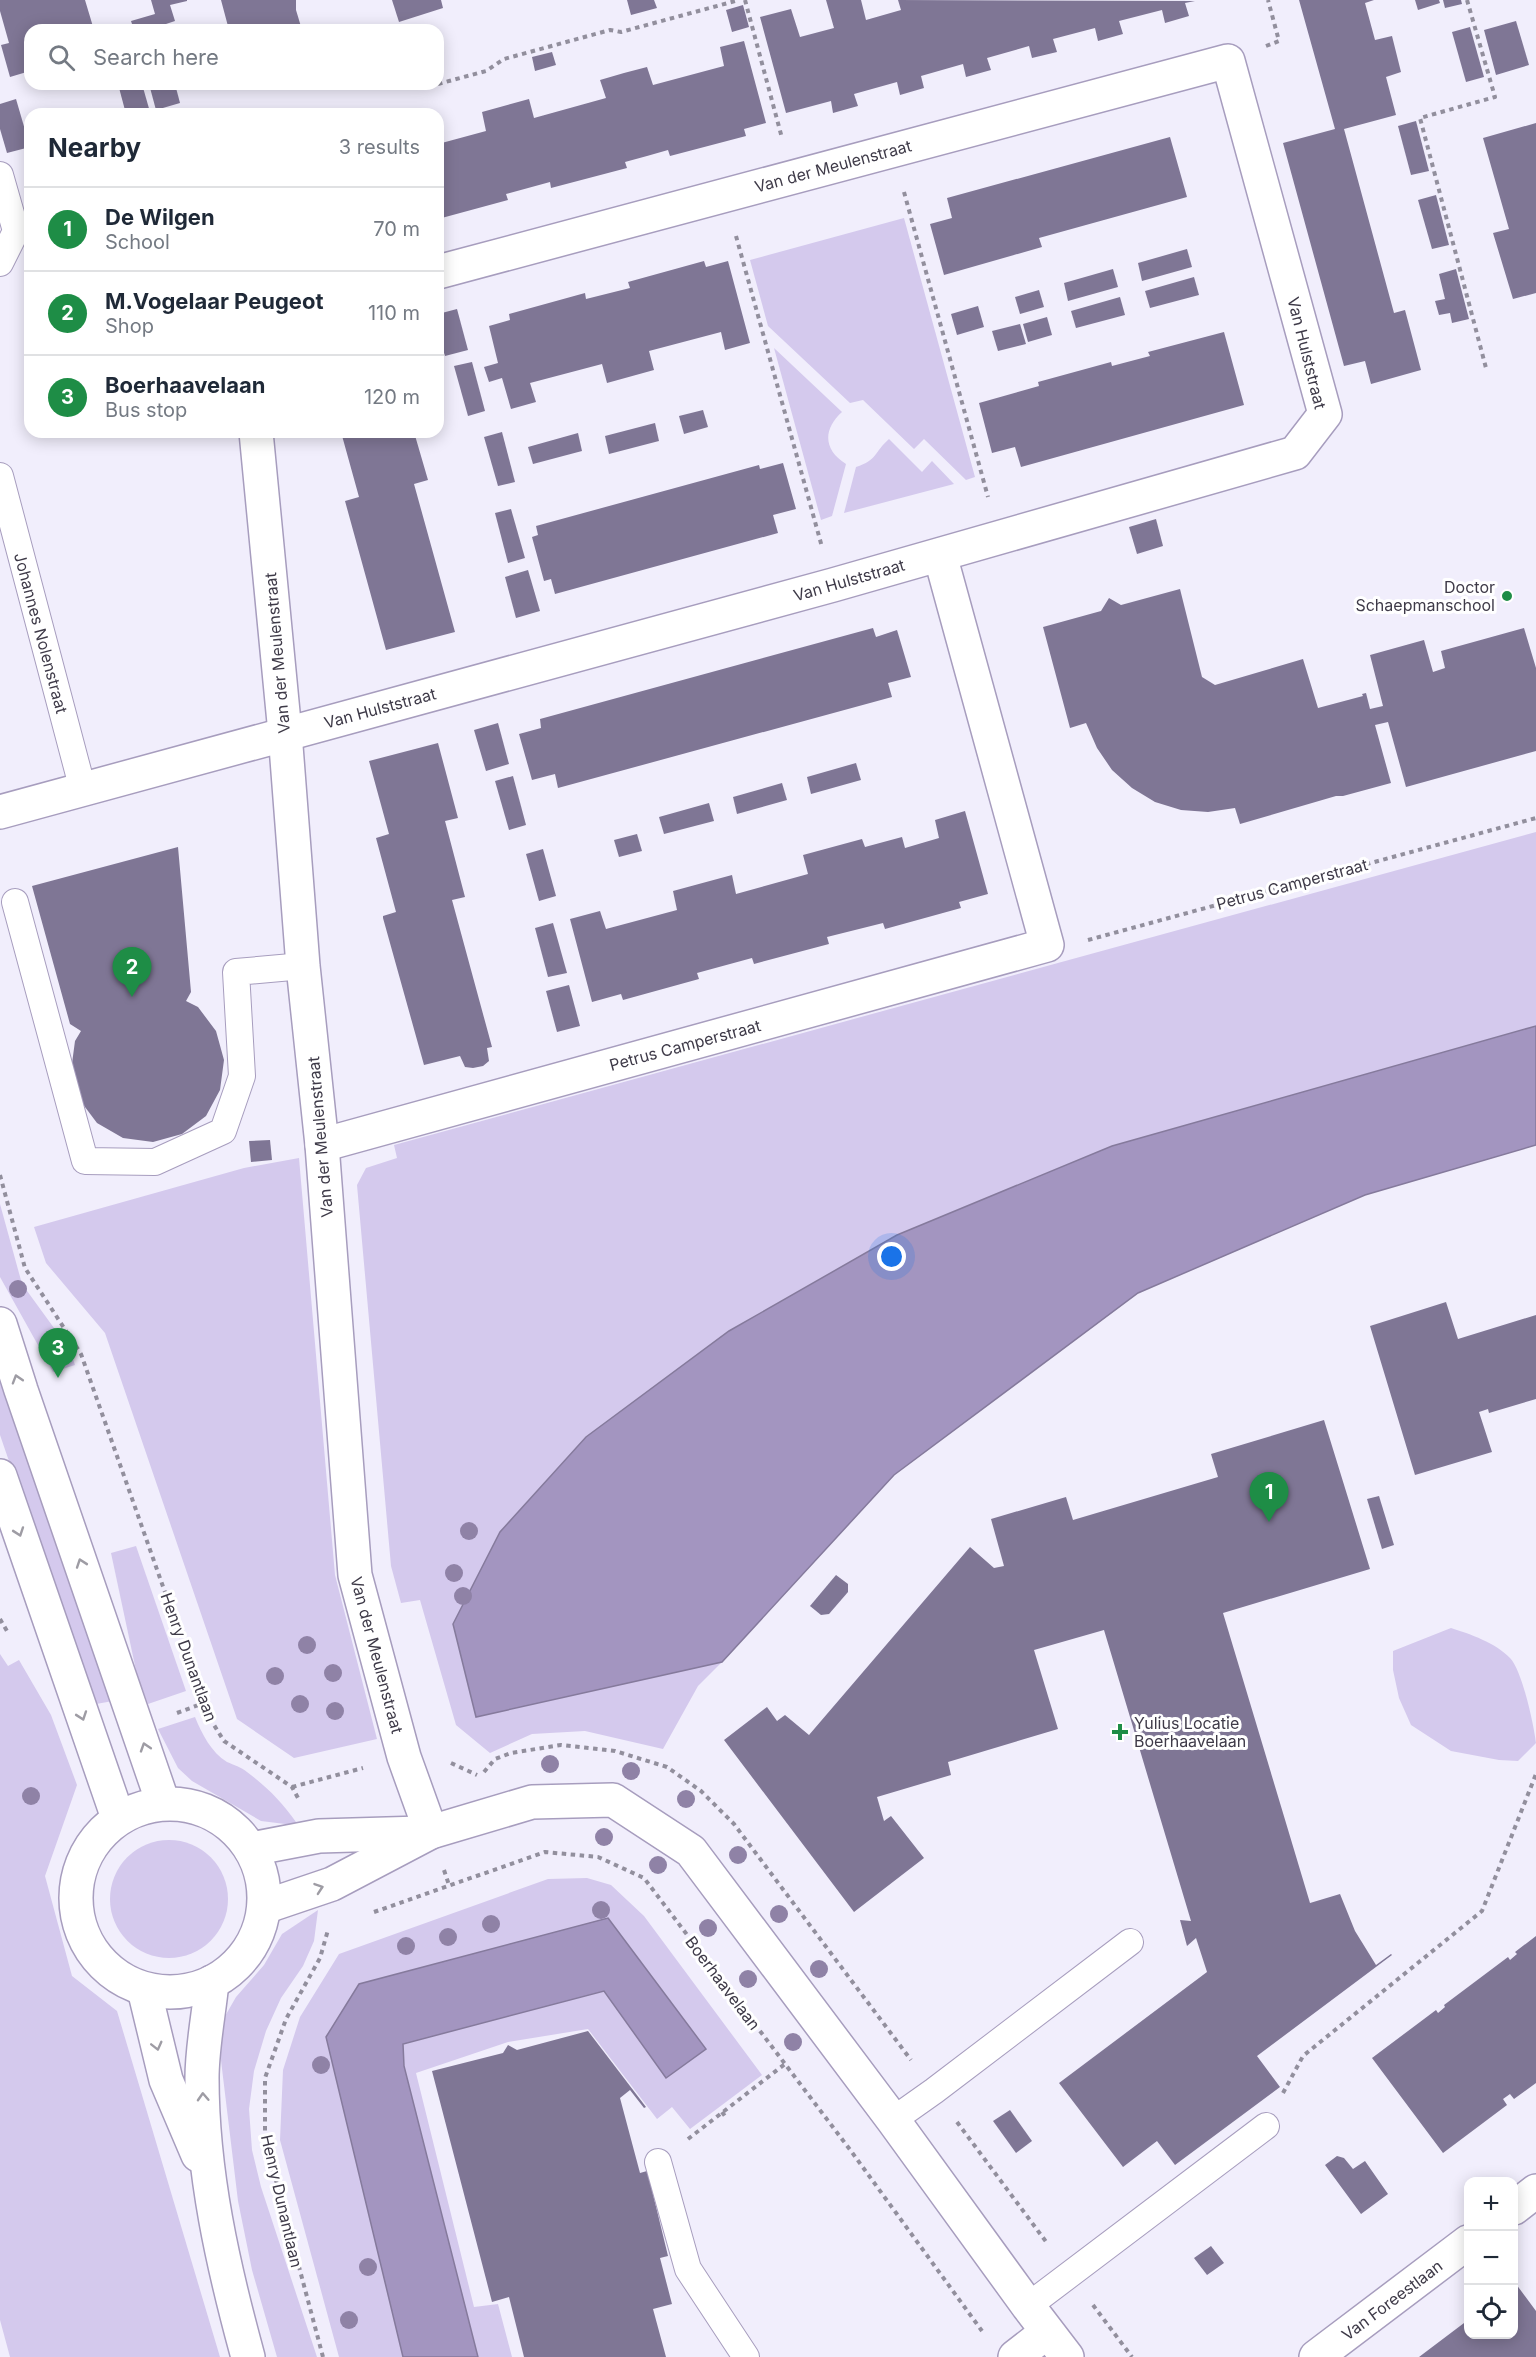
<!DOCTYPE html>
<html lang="en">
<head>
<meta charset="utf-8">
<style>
	:root { --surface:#fff; --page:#f6f6f7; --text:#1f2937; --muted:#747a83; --line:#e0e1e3; --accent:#1e8d46 }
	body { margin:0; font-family:Inter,sans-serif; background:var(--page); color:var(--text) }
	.controls { position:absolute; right:18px; bottom:18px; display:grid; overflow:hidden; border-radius:12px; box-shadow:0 3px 15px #0003 }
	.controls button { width:54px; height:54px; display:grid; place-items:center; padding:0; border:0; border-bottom:2px solid var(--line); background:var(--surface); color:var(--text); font:30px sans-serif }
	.you { position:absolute; left:892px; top:1257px; width:21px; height:21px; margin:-15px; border:4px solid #fff; border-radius:50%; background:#1a73e8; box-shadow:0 0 0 9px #1a73e833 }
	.badge { display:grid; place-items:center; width:39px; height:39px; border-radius:50%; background:var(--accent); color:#fff; font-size:20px; font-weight:700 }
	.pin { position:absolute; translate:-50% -50px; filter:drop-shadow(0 2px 3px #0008) }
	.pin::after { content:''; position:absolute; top:32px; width:21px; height:18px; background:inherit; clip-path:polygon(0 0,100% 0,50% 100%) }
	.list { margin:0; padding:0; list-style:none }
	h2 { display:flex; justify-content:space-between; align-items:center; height:78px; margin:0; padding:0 24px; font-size:26px }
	h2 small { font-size:20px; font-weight:400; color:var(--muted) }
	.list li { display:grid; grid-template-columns:39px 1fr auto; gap:18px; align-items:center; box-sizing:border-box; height:84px; padding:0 24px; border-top:2px solid var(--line) }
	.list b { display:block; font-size:22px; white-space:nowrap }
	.list p { margin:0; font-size:20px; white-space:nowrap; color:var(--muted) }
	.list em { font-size:20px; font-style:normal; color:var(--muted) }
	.icon { flex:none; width:33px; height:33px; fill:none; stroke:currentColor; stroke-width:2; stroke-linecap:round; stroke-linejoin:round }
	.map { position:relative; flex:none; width:1536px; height:2357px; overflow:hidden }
	.search { position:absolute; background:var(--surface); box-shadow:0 3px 15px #0003; left:24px; top:24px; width:420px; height:66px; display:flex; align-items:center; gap:15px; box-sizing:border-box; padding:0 21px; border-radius:18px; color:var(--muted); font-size:22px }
	.panel { position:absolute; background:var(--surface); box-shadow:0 3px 15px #0003; left:24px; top:108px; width:420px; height:330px; border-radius:18px }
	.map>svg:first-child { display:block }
	.green { fill:#d4c9ed }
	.water { fill:#a395c0; stroke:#857a9c; stroke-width:1.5 }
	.building { fill:#7f7695 }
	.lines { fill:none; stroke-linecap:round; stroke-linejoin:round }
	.service-casing { stroke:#a79dbe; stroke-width:28 }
	.minor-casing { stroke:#a79dbe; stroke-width:36 }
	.tertiary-casing { stroke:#a79dbe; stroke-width:36 }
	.secondary-casing { stroke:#a79dbe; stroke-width:36 }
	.path { stroke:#928f9d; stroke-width:4; stroke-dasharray:4.5 4.5; stroke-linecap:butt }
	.service { stroke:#fff; stroke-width:26 }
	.minor { stroke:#fff; stroke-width:33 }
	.tertiary { stroke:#fff; stroke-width:33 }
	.secondary { stroke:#fff; stroke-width:33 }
	.tree { fill:#8f82a6 }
	.oneway { stroke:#9e9ca4 }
	.poi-dot { fill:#1e8d46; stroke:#fff; stroke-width:2 }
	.labels { text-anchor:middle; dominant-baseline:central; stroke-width:6; stroke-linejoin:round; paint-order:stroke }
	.street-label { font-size:16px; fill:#3e3a48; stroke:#fff }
	.poi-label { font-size:16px; fill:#3e3a48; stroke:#fff; text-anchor:end }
</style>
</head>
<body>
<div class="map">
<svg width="1536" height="2357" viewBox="0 0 1536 2357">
	<rect width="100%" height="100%" fill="#f1eefc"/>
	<g class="green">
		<polygon points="904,218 975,477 966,480 924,439 914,449 863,400 850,403 768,326 750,260"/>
		<path d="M774,348L842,412C823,429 823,450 846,464L832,516L821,520Z"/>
		<path d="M889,439L922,472L932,461L954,484L844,513L856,467C878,460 874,452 889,439Z"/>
		<polygon points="1536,832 1536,1026 1112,1146 897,1235 729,1331 586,1437 500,1532 453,1624 476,1717 722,1662 698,1686 663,1749 585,1731 532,1734 490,1753 456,1725 420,1600 401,1603 391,1566 357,1185 366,1168 397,1158 394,1145"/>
		<polygon points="299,1158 335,1575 377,1739 294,1758 237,1719 105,1333 46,1263 34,1227 244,1168"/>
		<polygon points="0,1204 22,1284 70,1350 75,1365 53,1372 0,1277"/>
		<polygon points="0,1377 42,1504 113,1701 96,1704 41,1554 0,1435"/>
		<polygon points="136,1546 186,1691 148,1704 137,1675 111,1553"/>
		<path d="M1451,1628C1470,1634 1496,1643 1510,1658C1522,1670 1534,1725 1536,1743L1518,1761L1499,1760L1451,1751L1411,1725L1399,1698L1393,1670V1651Z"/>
		<polygon points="0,1654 8,1666 19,1660 51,1715 77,1785 45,1876 72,1976 117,2011 220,2357 10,2357 0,2320"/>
		<path d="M195,1717C202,1734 211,1752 227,1762C234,1765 241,1767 247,1772C267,1787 282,1802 296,1822L293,1825L261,1821L192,1781L178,1768L158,1729Z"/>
		<circle cx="169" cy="1899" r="59"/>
		<polygon points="587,1878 611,1885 644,1916 762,2075 690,2129 672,2107 657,2119 588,2029 508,2042 416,2073 474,2307 498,2304 512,2357 478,2357 404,2066 403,2044 604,1991 666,2078 706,2049 609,1919 326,2037 403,2357 339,2357 280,2140 283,2070 300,2017 339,1954 548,1879"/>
		<polygon points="318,1910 314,1941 303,1966 281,1998 266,2031 254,2071 249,2109 252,2150 261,2187 317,2357 277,2357 252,2270 238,2201 219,2044 224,2018 236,1997 264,1965 282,1934"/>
	</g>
	<g class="water">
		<polygon points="1536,1026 1536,1145 1365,1195 1138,1293 894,1475 722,1662 476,1717 453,1624 500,1532 586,1437 729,1331 897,1235 1112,1146"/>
		<polygon points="608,1918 706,2049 666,2078 604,1991 403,2044 404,2066 478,2357 403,2357 326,2037 359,1984"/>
	</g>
	<g class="building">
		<polygon points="0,0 85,0 94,30 30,30 30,71 10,77 1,45 9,43 0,11"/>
		<polygon points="151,0 187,0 187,1 170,5 175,21 160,26 161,30 134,30 131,21 155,14"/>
		<polygon points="221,0 296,0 296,10 302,30 229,30"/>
		<polygon points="392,0 441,0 443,8 399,22"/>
		<polygon points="627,0 654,0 657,8 631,15"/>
		<polygon points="826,0 861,0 866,20 901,10 898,0 1195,1 1185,3 1189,16 1165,23 1162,10 1119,21 1123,34 1098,41 1095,28 1053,39 1057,52 1032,58 1029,46 987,58 991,70 966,77 963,64 921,76 924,88 900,95 897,82 854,94 858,106 833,113 831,101 786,113 760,17 791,9 800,37 834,28"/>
		<polygon points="1299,0 1374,0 1365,3 1375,40 1392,36 1401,72 1386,77 1396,115 1344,129 1394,313 1405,310 1421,370 1371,384 1365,361 1344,366 1283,143 1335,129"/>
		<polygon points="1415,0 1439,0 1440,3 1418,10"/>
		<polygon points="1443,0 1461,0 1462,4 1445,8"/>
		<polygon points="743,5 749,27 732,32 726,10"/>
		<polygon points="1516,21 1529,65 1496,75 1484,30"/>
		<polygon points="1470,27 1484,77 1466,82 1452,32"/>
		<polygon points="744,41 766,123 744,129 746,136 670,156 668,150 647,156 625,162 627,168 551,188 550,182 506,194 508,200 438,219 438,144 486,131 482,112 529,99 534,118 606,98 600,80 624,73 647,67 653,85 724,66 720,47"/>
		<polygon points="552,52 556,65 535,71 532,57"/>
		<polygon points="118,84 142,84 150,112 126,114"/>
		<polygon points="149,84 175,84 180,103 156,110"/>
		<polygon points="16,99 30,147 7,153 0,129 0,104"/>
		<polygon points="1416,121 1429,171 1411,175 1398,126"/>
		<polygon points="1536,123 1536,293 1513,299 1493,233 1509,229 1483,138"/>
		<polygon points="1170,137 1187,197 1039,238 1042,247 944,275 930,224 952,218 947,198"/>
		<polygon points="1436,195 1449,245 1432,249 1418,200"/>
		<polygon points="1187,249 1192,267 1142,281 1138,263"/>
		<polygon points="704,261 706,267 728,261 750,343 725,350 721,332 649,351 654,370 607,383 602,364 530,383 536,402 511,409 502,378 489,382 484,367 498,363 489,326 510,320 509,314 585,293 586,299 630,288 628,282"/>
		<polygon points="1113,269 1118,287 1068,301 1064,283"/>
		<polygon points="1456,269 1469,319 1452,323 1450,313 1439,315 1435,301 1445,299 1439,274"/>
		<polygon points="1194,277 1199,295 1150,308 1145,291"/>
		<polygon points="1039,290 1044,307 1020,314 1015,297"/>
		<polygon points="1120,297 1125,315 1076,328 1071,311"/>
		<polygon points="978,306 984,327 957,335 951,314"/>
		<polygon points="457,309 468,350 445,356 438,333 438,314"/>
		<polygon points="1047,317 1052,335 1028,342 1023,324"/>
		<polygon points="1020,324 1026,344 998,351 992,331"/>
		<polygon points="1224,332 1244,405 1021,467 1015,447 992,453 979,403 1039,386 1038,382 1111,362 1112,366 1150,356 1148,352"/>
		<polygon points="472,362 485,411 468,416 454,366"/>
		<polygon points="703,410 708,427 684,434 679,416"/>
		<polygon points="655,423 659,441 609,454 605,436"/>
		<polygon points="341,432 414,432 428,480 414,484 455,632 386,650 345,501 359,497"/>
		<polygon points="502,432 515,482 498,486 484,437"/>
		<polygon points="578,433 582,451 533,464 528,447"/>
		<polygon points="783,463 796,509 773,515 778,533 555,594 551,579 544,581 532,537 538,535 536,526 759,465 760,469"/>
		<polygon points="511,509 525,558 508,563 495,513"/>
		<polygon points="1156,519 1163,546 1137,554 1129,527"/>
		<polygon points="528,570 540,611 516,618 505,577"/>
		<polygon points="1180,589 1202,677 1215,685 1303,659 1318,708 1363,696 1362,694 1366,693 1370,709 1383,706 1370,655 1424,640 1433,672 1445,668 1441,651 1524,628 1536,668 1536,751 1406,787 1388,722 1375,725 1391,783 1343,796 1336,796 1240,824 1235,808 1208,812 1181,810 1155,802 1132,788 1112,770 1097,748 1086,723 1070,728 1043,627 1101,611 1109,598 1121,605"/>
		<polygon points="873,628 876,637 897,630 911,677 888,683 892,697 558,788 555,774 532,780 519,734 541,728 540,719"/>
		<polygon points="498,723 509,764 486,771 474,730"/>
		<polygon points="438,743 458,818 445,821 465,897 452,900 492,1047 487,1048 489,1061 483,1066 473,1068 465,1067 460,1056 424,1065 383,918 383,916 396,912 376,838 389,834 369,761"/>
		<polygon points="856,763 861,780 811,794 807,777"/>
		<polygon points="513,776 526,825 509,830 495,781"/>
		<polygon points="782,783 787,800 737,814 733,797"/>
		<polygon points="709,803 714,821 664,834 659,817"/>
		<polygon points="965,811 988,894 959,902 961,908 885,929 883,923 827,937 829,944 754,964 752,958 697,973 699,979 623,1000 621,994 592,1002 570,919 600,911 606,929 677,910 673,891 732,875 736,894 808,874 803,855 862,839 865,847 902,837 905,848 939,838 935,820"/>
		<polygon points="637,834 642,851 619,857 614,840"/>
		<polygon points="178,847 191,992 186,1001 198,1007 216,1031 224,1060 220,1090 206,1116 182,1134 153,1142 123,1138 97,1123 79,1099 71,1071 75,1041 81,1031 70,1024 32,886"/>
		<polygon points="543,849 556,896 539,901 526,854"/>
		<polygon points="553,923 567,973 548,977 535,928"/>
		<polygon points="569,985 580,1026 557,1032 546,991"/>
		<polygon points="270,1140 272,1160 251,1162 249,1141"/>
		<polygon points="1446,1302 1458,1339 1536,1315 1536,1399 1489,1413 1488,1409 1479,1412 1492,1452 1415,1475 1370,1326"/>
		<polygon points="1324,1420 1370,1569 1223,1613 1310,1903 1340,1894 1355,1931 1376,1965 1391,1954 1392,1955 1257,2056 1280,2087 1175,2165 1157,2141 1123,2167 1059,2083 1207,1972 1196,1938 1187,1946 1180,1920 1191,1921 1104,1630 1034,1650 1058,1729 948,1762 951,1775 877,1797 884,1821 891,1816 924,1858 854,1912 724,1740 767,1707 777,1721 785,1715 809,1735 970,1547 994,1568 1004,1566 991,1519 1066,1497 1073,1520 1218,1477 1211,1454"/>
		<polygon points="1379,1496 1394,1545 1382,1549 1367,1499"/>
		<polygon points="836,1575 848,1584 848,1592 829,1614 821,1615 810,1606"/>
		<polygon points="1536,1936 1536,2083 1514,2099 1510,2094 1503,2099 1507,2105 1443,2153 1372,2058 1436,2010 1438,2013 1445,2007 1444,2005 1508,1957 1510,1960 1517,1954 1515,1952"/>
		<polygon points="588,2031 646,2107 644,2108 630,2090 620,2098 640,2173 647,2171 656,2176 651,2186 668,2256 660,2258 672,2304 653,2309 666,2357 524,2357 509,2297 492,2302 432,2071 503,2053 508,2045 517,2050"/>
		<polygon points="1010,2110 1032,2141 1016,2153 993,2121"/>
		<polygon points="1337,2156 1344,2158 1353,2169 1365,2161 1388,2194 1361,2214 1325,2165"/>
		<polygon points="1211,2246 1224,2263 1207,2275 1194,2258"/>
		<polygon points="1516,2284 1536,2311 1536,2357 1419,2357 1468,2320 1468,2334 1514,2334 1514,2286"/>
	</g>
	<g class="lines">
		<g class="service-casing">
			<g id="service">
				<polyline points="0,175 16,231 0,263"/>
				<polyline points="0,476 83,790"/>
				<polyline points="15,902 85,1161 155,1162 223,1131 242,1076 236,972 303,966"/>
				<polyline points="893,2120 934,2091 1130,1942"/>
				<polyline points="658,2162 688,2269 746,2357"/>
				<polyline points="1028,2306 1266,2126"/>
			</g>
		</g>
		<g class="minor-casing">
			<g id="minor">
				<polyline points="256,432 285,733 303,966 322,1145 355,1575 404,1757 431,1832"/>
				<polyline points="0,812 833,585 1295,453 1325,414 1228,61 438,272"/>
				<polyline points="322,1145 1047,945 940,555"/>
				<polyline points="1514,2208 1536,2191"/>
				<polyline points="1015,2357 1047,2332"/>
				<polyline points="1316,2357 1468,2242"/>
			</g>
		</g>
		<g class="tertiary-casing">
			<g id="tertiary">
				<polyline points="251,1849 319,1836 421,1833"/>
				<polyline points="264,1907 332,1884 431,1832 532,1802 613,1800 691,1851 893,2120 1028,2306 1067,2357"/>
			</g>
		</g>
		<g class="secondary-casing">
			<g id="secondary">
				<polyline points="0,1324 21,1390 163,1803"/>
				<polyline points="0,1476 118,1818"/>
				<circle cx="170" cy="1898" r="94"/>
				<path d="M212,1982C209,2013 202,2047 202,2078C202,2173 223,2266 248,2357"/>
				<polyline points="144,1989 166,2080 198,2155"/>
			</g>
		</g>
		<g class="path">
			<polyline points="745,0 782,138"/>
			<polyline points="1467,0 1495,97 1420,118 1486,368"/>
			<polyline points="1266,46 1279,41 1268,0"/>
			<polyline points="438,84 486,71 504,59 610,30 621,32 739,0"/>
			<polyline points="904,192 988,497"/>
			<polyline points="736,236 822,547"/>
			<polyline points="1088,940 1536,818"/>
			<polyline points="0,1175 25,1268 81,1354 209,1717 224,1741 292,1787 298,1798"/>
			<polyline points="0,1619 7,1631"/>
			<polyline points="177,1713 204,1703"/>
			<polyline points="451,1763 477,1775"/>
			<polyline points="484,1772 495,1759 511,1753 561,1745 615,1751 667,1767 701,1791 734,1824 911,2060"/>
			<polyline points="292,1787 363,1768"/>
			<polyline points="444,1870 449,1885"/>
			<polyline points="374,1912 545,1852 598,1857 644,1878 851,2151 982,2331"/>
			<polyline points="1283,2093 1303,2056 1482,1911 1536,1774"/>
			<polyline points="722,2112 727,2119"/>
			<polyline points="957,2122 1047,2243"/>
			<polyline points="688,2139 785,2064"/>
			<polyline points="1093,2305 1132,2357"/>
			<polyline points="323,2357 265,2139 265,2078 286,2019 320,1958 328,1930"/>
		</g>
		<use href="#service" class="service"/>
		<use href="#minor" class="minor"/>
		<use href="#tertiary" class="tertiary"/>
		<use href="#secondary" class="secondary"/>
	</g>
	<g class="tree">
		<circle cx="18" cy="1289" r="9"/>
		<circle cx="469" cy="1531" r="9"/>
		<circle cx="454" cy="1573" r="9"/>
		<circle cx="463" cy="1596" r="9"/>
		<circle cx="307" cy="1645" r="9"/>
		<circle cx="333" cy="1673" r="9"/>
		<circle cx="275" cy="1676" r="9"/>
		<circle cx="300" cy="1704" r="9"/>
		<circle cx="335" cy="1711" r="9"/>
		<circle cx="550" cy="1764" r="9"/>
		<circle cx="631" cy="1771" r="9"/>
		<circle cx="31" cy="1796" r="9"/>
		<circle cx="686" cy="1799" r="9"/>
		<circle cx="604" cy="1837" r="9"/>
		<circle cx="738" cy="1855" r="9"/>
		<circle cx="658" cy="1865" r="9"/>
		<circle cx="601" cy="1910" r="9"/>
		<circle cx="779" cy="1914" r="9"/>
		<circle cx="491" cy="1924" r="9"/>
		<circle cx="708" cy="1928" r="9"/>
		<circle cx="448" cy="1937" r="9"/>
		<circle cx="406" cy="1946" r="9"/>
		<circle cx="819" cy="1969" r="9"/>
		<circle cx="748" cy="1979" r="9"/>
		<circle cx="793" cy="2042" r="9"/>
		<circle cx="321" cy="2065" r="9"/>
		<circle cx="368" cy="2267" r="9"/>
		<circle cx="349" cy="2320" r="9"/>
	</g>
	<defs><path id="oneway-chevron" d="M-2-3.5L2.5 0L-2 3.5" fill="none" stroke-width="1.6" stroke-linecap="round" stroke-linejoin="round" transform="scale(1.5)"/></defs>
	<g class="oneway">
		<use href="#oneway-chevron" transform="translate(17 1379) rotate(-107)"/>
		<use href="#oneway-chevron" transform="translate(19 1532) rotate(71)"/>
		<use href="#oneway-chevron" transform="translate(81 1563) rotate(-109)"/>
		<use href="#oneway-chevron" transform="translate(82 1716) rotate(71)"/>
		<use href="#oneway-chevron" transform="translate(145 1747) rotate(-108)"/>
		<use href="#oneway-chevron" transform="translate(319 1888) rotate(-19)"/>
		<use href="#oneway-chevron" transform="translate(157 2046) rotate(76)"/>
		<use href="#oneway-chevron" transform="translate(203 2097) rotate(-93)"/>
	</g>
	<g class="poi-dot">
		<circle cx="1507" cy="596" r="6"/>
		<path d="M1117 1723h6v6h6v6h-6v6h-6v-6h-6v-6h6z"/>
	</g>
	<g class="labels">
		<g class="street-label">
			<text transform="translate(833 166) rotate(-15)">Van der Meulenstraat</text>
			<text transform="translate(1307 353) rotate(76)">Van Hulststraat</text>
			<text transform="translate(849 580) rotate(-16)">Van Hulststraat</text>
			<text transform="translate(41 633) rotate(75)">Johannes Nolenstraat</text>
			<text transform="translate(277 653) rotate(-95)">Van der Meulenstraat</text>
			<text transform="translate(380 708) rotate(-15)">Van Hulststraat</text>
			<text transform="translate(1292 884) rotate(-15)">Petrus Camperstraat</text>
			<text transform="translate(685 1045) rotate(-15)">Petrus Camperstraat</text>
			<text transform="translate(320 1137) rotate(-95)">Van der Meulenstraat</text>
			<text transform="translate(377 1655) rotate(75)">Van der Meulenstraat</text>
			<text transform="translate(189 1657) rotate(70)">Henry Dunantlaan</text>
			<text transform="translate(723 1983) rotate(53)">Boerhaavelaan</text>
			<text transform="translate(282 2201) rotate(77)">Henry Dunantlaan</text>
			<text transform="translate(1392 2300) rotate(-37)">Van Foreestlaan</text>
		</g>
		<g class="poi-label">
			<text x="1495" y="587">Doctor<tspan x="1495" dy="18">Schaepmanschool</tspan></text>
			<text x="1134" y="1723" text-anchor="start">Yulius Locatie<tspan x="1134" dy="18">Boerhaavelaan</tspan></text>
		</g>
	</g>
</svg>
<div class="controls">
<button>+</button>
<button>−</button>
<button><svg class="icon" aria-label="locate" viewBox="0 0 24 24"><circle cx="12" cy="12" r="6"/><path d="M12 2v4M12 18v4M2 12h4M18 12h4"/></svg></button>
</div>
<div class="you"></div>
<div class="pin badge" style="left:1269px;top:1522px">1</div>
<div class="pin badge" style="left:132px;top:997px">2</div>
<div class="pin badge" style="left:58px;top:1378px">3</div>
<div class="search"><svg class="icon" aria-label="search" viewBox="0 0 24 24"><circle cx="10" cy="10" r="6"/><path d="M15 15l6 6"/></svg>Search here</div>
<section class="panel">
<h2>Nearby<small>3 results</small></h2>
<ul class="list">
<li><span class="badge">1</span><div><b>De Wilgen</b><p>School</p></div><em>70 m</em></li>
<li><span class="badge">2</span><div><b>M.Vogelaar Peugeot</b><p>Shop</p></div><em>110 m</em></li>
<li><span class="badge">3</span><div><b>Boerhaavelaan</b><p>Bus stop</p></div><em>120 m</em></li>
</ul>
</section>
</div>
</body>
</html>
